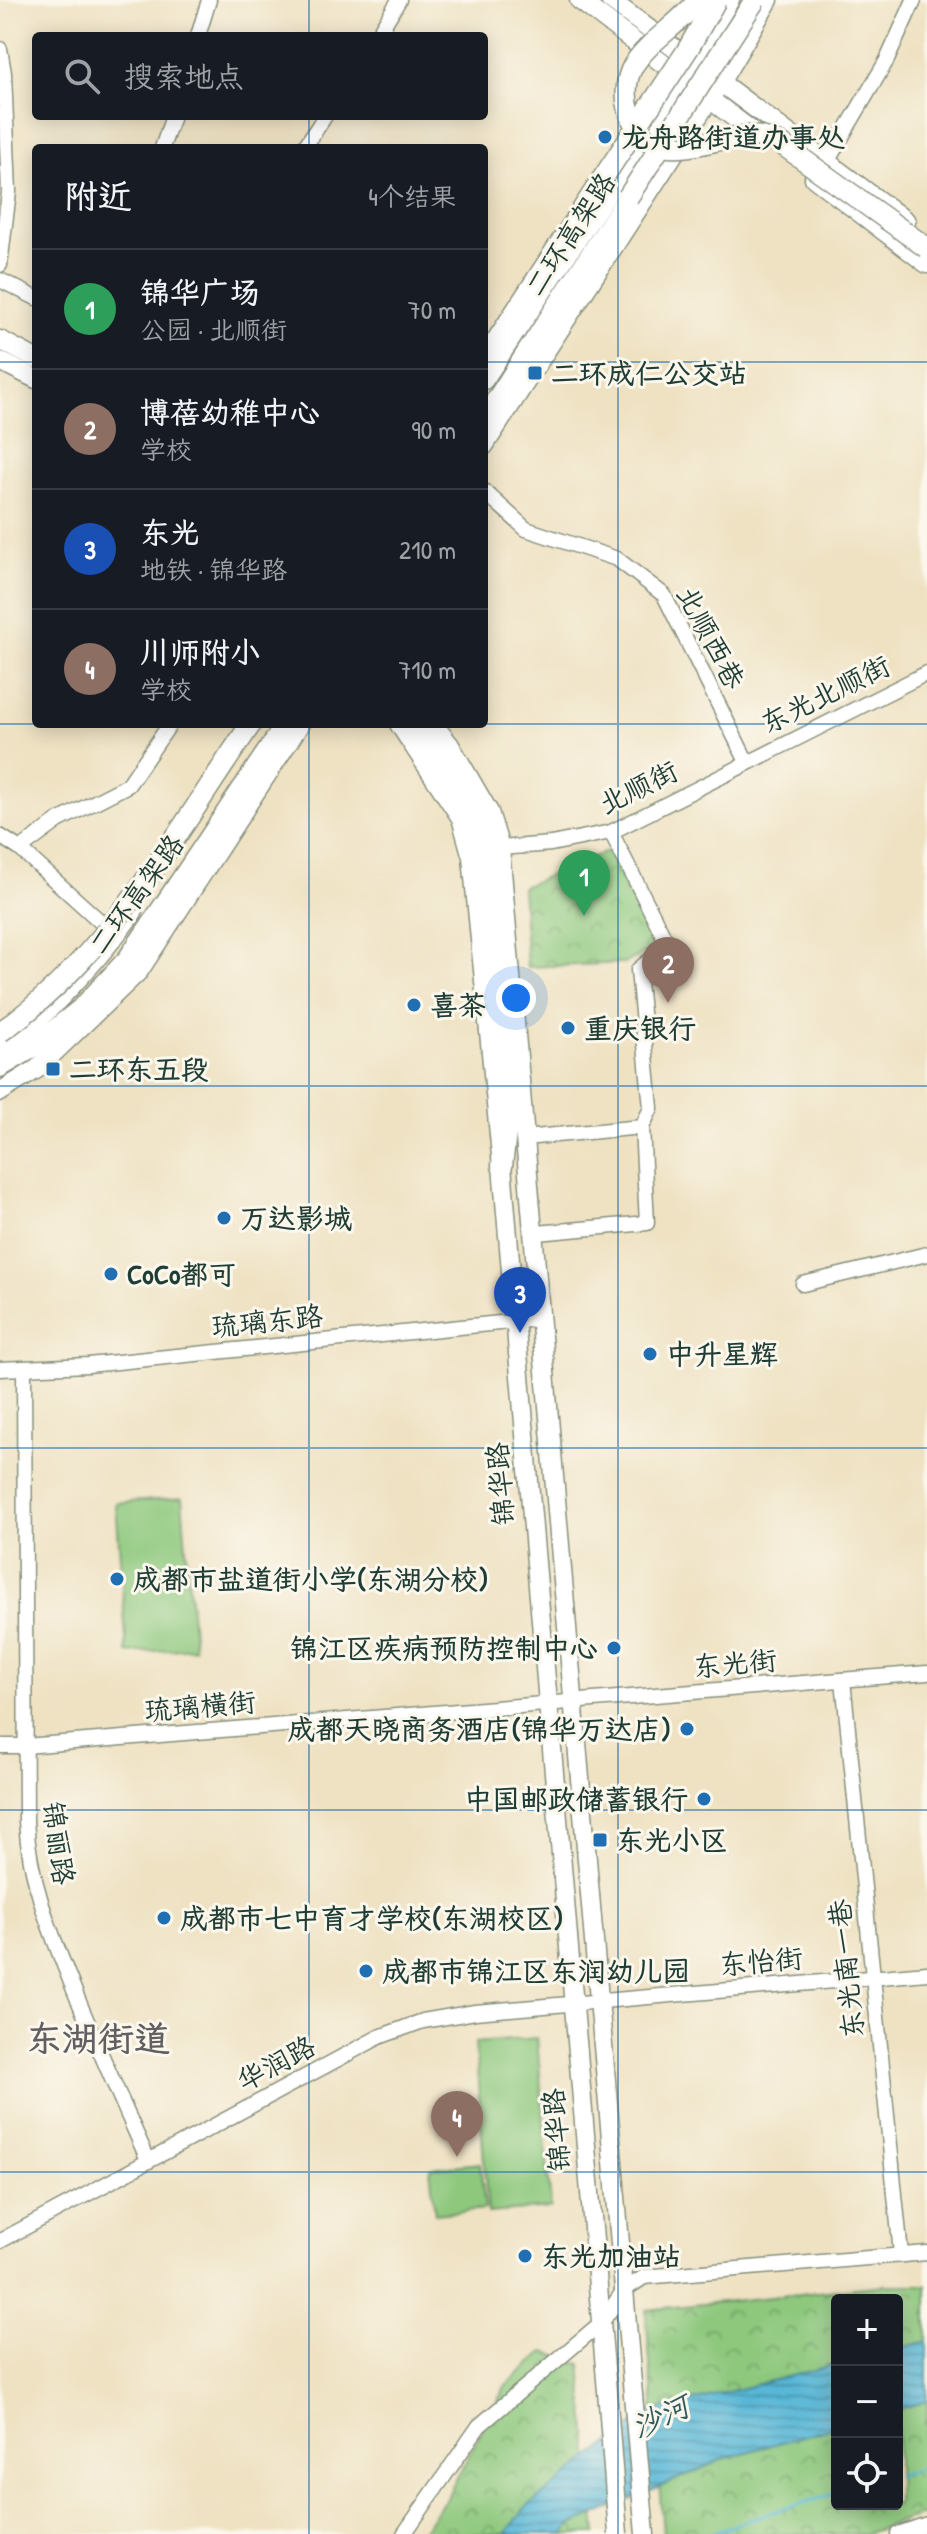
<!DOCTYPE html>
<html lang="zh">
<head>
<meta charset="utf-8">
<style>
	:root { --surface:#171b24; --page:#242831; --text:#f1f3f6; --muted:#9ea1a6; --line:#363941; --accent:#db2777 }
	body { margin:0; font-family:"Patrick Hand","LXGW WenKai TC",sans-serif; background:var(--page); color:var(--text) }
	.controls { position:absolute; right:24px; bottom:24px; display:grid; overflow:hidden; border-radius:8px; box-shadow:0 4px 20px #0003 }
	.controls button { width:72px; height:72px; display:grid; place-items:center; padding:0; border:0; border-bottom:2px solid var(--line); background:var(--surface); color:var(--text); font:40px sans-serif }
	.you { position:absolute; left:516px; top:998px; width:28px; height:28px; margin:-20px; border:6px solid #fff; border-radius:50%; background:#1a73e8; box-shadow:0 0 0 12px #1a73e833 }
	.badge { display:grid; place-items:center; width:52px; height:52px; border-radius:50%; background:var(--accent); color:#fff; font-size:26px; font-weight:700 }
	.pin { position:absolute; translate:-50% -66px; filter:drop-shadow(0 2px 4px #0008) }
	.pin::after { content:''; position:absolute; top:42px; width:28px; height:24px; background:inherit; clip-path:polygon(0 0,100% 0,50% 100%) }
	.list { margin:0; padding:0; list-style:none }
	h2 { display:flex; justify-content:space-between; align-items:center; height:104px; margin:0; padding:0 32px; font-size:34px }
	h2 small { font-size:26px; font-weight:400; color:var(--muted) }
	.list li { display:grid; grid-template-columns:52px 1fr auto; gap:24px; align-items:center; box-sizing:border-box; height:120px; padding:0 32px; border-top:2px solid var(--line) }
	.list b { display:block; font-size:30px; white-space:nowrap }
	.list p { margin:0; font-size:26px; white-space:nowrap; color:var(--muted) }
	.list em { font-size:26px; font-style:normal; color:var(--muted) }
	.icon { flex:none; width:44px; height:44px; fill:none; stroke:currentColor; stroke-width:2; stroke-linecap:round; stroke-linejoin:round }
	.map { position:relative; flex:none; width:927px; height:2534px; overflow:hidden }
	.search { position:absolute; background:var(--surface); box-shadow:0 4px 20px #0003; left:32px; top:32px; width:456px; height:88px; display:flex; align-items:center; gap:20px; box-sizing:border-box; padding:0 28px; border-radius:8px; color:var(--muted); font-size:30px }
	.panel { position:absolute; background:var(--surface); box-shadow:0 4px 20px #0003; left:32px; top:144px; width:456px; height:584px; border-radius:8px }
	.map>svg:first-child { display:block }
	.park { fill:url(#park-crowns); stroke:#568258; stroke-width:2; fill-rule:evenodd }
	.pitch { fill:#8dc87d; stroke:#568258; stroke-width:2 }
	.water { fill:url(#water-rules); stroke:#3c7a86; stroke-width:2 }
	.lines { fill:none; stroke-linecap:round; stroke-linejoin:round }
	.stream { stroke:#59b7d7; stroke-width:3 }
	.minor-casing { stroke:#87907c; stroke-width:17 }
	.major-casing { stroke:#87907c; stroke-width:21 }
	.highway-casing { stroke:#87907c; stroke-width:23 }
	.minor { stroke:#fff; stroke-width:14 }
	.major { stroke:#fff; stroke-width:18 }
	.highway { stroke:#fff; stroke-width:20 }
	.major-bridge-casing { stroke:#87907c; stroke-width:21; stroke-linecap:butt }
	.highway-bridge-casing { stroke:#87907c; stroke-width:23; stroke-linecap:butt }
	.major-bridge { stroke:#fff; stroke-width:18 }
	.highway-bridge { stroke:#fff; stroke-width:20 }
	.grid { fill:none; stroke:#1f6fb2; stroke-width:2; stroke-opacity:0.55 }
	.poi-dot { fill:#1f6fb2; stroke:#fbf7ec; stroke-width:3 }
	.labels { text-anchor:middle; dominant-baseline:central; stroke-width:6; stroke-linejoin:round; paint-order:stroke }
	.poi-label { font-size:28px; font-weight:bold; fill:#1f3d34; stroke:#fbf7ec; text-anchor:start }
	.street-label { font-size:28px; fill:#1f3d34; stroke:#fbf7ec }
	.water-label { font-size:30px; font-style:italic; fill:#2e5c5d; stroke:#fbf7ec }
	.district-label { font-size:36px; font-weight:bold; fill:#615f61; stroke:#fbf7ec }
</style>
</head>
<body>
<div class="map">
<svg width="927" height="2534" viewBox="0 0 927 2534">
	<defs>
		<pattern id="park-crowns" width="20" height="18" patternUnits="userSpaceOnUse" patternTransform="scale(2)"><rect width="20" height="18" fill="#8dc87d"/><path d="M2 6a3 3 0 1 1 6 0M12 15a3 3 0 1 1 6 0" fill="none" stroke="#73a467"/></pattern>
		<pattern id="water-rules" width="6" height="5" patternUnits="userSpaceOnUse" patternTransform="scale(2)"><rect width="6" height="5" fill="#59b7d7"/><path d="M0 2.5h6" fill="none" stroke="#4996af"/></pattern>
	</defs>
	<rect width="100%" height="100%" fill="#fbf7ec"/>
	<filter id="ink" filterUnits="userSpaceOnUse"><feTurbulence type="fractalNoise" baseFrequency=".0125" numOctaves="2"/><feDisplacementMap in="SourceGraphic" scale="16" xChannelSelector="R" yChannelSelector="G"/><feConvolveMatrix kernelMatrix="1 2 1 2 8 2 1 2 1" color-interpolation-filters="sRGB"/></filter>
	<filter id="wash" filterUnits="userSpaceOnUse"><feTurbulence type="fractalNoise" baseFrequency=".006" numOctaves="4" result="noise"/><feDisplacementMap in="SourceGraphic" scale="32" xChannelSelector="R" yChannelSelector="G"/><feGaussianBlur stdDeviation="1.8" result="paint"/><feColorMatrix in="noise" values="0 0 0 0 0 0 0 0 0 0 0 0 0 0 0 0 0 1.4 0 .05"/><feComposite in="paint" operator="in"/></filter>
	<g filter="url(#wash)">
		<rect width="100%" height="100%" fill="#efe2c3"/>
		<g class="park">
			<polygon points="607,851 659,946 625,963 527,967 522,887"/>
			<path d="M885,2285H927V2513L865,2534H663L646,2310ZM837,2300H897V2504H837Z"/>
			<polygon points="545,2352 581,2364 596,2534 420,2534 447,2497 506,2385"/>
		</g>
		<g class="pitch">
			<polygon points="182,1498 194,1648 127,1653 116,1503"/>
			<polygon points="537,2038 551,2208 488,2213 475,2043"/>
			<polygon points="480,2163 485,2209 435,2214 430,2168"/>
		</g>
		<g class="water">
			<polygon points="927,2341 927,2401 897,2410 897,2349"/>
			<polygon points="837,2364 837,2426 726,2458 570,2526 564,2534 505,2534 526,2508 650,2412"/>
		</g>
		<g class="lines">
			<g class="stream">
				<polyline points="897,2476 927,2467"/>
				<polyline points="711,2534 756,2517 837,2493"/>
			</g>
		</g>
	</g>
	<g filter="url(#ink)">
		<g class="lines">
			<g class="minor-casing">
				<g id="minor">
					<polyline points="198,36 209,0"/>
					<polyline points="377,36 399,0"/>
					<polyline points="0,49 4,73 9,192 0,265"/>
					<polyline points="162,148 173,116"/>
					<polyline points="304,148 325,116"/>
					<polyline points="827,162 887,60 914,0"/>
					<polyline points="0,280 36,298"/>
					<polyline points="484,491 526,529 617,559 664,595 747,762"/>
					<polyline points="611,832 668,945 638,970 651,1108 642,1127"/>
					<polyline points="0,836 20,849 113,933"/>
					<polyline points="500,848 551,844 611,832 927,673"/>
					<polyline points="20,849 58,821 128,785 170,724"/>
					<polyline points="524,1138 642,1127 647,1223 537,1233"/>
					<polyline points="803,1284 927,1254"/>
					<path d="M24,1368L26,1821C29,1879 50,1931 72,1985C96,2044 122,2102 148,2160"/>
					<polyline points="0,1369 88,1365 539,1319"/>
					<polyline points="843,1680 901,2254"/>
					<polyline points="0,1746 25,1746 927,1673"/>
					<polyline points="0,2241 379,2037 423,2021 475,2012 927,1973"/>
					<polyline points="404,2534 479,2426 602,2322 624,2290 644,2277 927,2253"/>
					<polyline points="898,2534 927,2524"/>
				</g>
			</g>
			<g class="major-casing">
				<g id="major">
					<polyline points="579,0 765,141"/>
					<polyline points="610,0 906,221"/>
					<polyline points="814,178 927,264"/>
					<polyline points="0,340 36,359"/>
					<polyline points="0,361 36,379"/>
					<polyline points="484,380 683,80 730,0"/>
					<polyline points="484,446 720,83 769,0"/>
					<polyline points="399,724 461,818 472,857 502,1166 608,2403"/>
					<polyline points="433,724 450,745 489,812 500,848 645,2534"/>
					<path d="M0,1047C36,1032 109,946 133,912"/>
					<polyline points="0,1092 37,1069 139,971 300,724"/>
				</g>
			</g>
			<g class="highway-casing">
				<g id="highway">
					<polyline points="484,360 601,181"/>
					<polyline points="484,419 628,197"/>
					<polyline points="414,724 424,733 479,823 485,854 495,928 509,1109 502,1166"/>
					<polyline points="0,1067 32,1048 82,1008 128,959 286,724"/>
				</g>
			</g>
			<use href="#minor" class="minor"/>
			<use href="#major" class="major"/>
			<use href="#highway" class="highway"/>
			<g class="major-bridge-casing">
				<polyline id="major-bridge" points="608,2403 618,2534"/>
			</g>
			<g class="highway-bridge-casing">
				<g id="highway-bridge">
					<path d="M698,0C680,24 647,42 633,66C625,80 625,99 630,114C650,170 703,139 744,136C757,135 768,138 780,143L927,248"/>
					<polyline points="601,181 688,49 716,0"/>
					<polyline points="628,197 755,0"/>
					<path d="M0,1032C106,960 179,829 251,724"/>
				</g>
			</g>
			<use href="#major-bridge" class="major-bridge"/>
			<use href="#highway-bridge" class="highway-bridge"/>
		</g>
	</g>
	<path class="grid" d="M309,0V36M618,0V2534M309,116V148M0,362H36M484,362H927M0,724H36M36,724H484M309,724V2534M484,724H927M0,1086H927M0,1448H927M0,1810H927M0,2172H927"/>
	<g class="poi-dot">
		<circle cx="605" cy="137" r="8"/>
		<rect x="527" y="365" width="16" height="16" rx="4"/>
		<circle cx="414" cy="1005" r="8"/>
		<circle cx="568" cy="1028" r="8"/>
		<rect x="45" y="1061" width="16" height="16" rx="4"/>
		<circle cx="224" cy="1218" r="8"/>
		<circle cx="111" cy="1274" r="8"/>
		<circle cx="650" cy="1354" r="8"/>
		<circle cx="117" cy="1579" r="8"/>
		<circle cx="614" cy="1648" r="8"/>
		<circle cx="687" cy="1729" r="8"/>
		<circle cx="704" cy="1799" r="8"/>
		<rect x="592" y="1832" width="16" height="16" rx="4"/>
		<circle cx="164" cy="1918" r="8"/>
		<circle cx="366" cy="1971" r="8"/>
		<circle cx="525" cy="2256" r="8"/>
	</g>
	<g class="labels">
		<g class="poi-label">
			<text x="621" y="137">龙舟路街道办事处</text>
			<text x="551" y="373">二环成仁公交站</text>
			<text x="430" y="1005">喜茶</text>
			<text x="584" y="1028">重庆银行</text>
			<text x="69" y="1069">二环东五段</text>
			<text x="240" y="1218">万达影城</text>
			<text x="127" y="1274">CoCo都可</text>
			<text x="666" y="1354">中升星辉</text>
			<text x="133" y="1579">成都市盐道街小学(东湖分校)</text>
			<text x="598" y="1648" text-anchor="end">锦江区疾病预防控制中心</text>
			<text x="671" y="1729" text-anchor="end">成都天晓商务酒店(锦华万达店)</text>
			<text x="688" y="1799" text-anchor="end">中国邮政储蓄银行</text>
			<text x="616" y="1840">东光小区</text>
			<text x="180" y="1918">成都市七中育才学校(东湖校区)</text>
			<text x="382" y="1971">成都市锦江区东润幼儿园</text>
			<text x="541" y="2256">东光加油站</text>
		</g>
		<g class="street-label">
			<text transform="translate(570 234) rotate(-57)">二环高架路</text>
			<text transform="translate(711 637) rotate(62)">北顺西巷</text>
			<text transform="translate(825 694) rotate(-26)">东光北顺街</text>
			<text transform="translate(638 787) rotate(-26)">北顺街</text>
			<text transform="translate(136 894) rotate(-54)">二环高架路</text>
			<text transform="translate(267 1321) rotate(-6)">琉璃东路</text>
			<text transform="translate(500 1484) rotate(-95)">锦华路</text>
			<text transform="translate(735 1663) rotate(-5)">东光街</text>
			<text transform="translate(200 1706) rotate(-5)">琉璃横街</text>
			<text transform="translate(59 1843) rotate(82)">锦丽路</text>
			<text transform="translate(761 1961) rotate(-5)">东怡街</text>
			<text transform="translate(846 1969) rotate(-96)">东光南一巷</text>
			<text transform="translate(276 2063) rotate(-28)">华润路</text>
			<text transform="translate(556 2130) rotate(-95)">锦华路</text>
		</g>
		<g class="water-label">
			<text transform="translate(660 2416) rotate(-25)">沙河</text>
		</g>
		<g class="district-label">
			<text x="98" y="2037">东湖街道</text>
		</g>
	</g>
</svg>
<div class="controls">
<button>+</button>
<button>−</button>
<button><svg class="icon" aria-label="locate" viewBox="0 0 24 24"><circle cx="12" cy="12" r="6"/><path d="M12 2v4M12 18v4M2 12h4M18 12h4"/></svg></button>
</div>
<div class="you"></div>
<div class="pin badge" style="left:584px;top:916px;background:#2e9e5b">1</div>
<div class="pin badge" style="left:668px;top:1003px;background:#8d6e63">2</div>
<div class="pin badge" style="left:520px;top:1333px;background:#1a4fb4">3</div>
<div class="pin badge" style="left:457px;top:2157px;background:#8d6e63">4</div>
<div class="search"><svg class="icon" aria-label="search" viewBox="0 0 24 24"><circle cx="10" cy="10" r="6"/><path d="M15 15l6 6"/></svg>搜索地点</div>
<section class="panel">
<h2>附近<small>4个结果</small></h2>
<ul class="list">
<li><span class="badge" style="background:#2e9e5b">1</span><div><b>锦华广场</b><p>公园 · 北顺街</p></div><em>70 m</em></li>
<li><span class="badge" style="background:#8d6e63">2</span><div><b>博蓓幼稚中心</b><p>学校</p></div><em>90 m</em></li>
<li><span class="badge" style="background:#1a4fb4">3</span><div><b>东光</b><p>地铁 · 锦华路</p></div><em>210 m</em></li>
<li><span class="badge" style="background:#8d6e63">4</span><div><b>川师附小</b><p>学校</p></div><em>710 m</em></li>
</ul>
</section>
</div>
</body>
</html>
